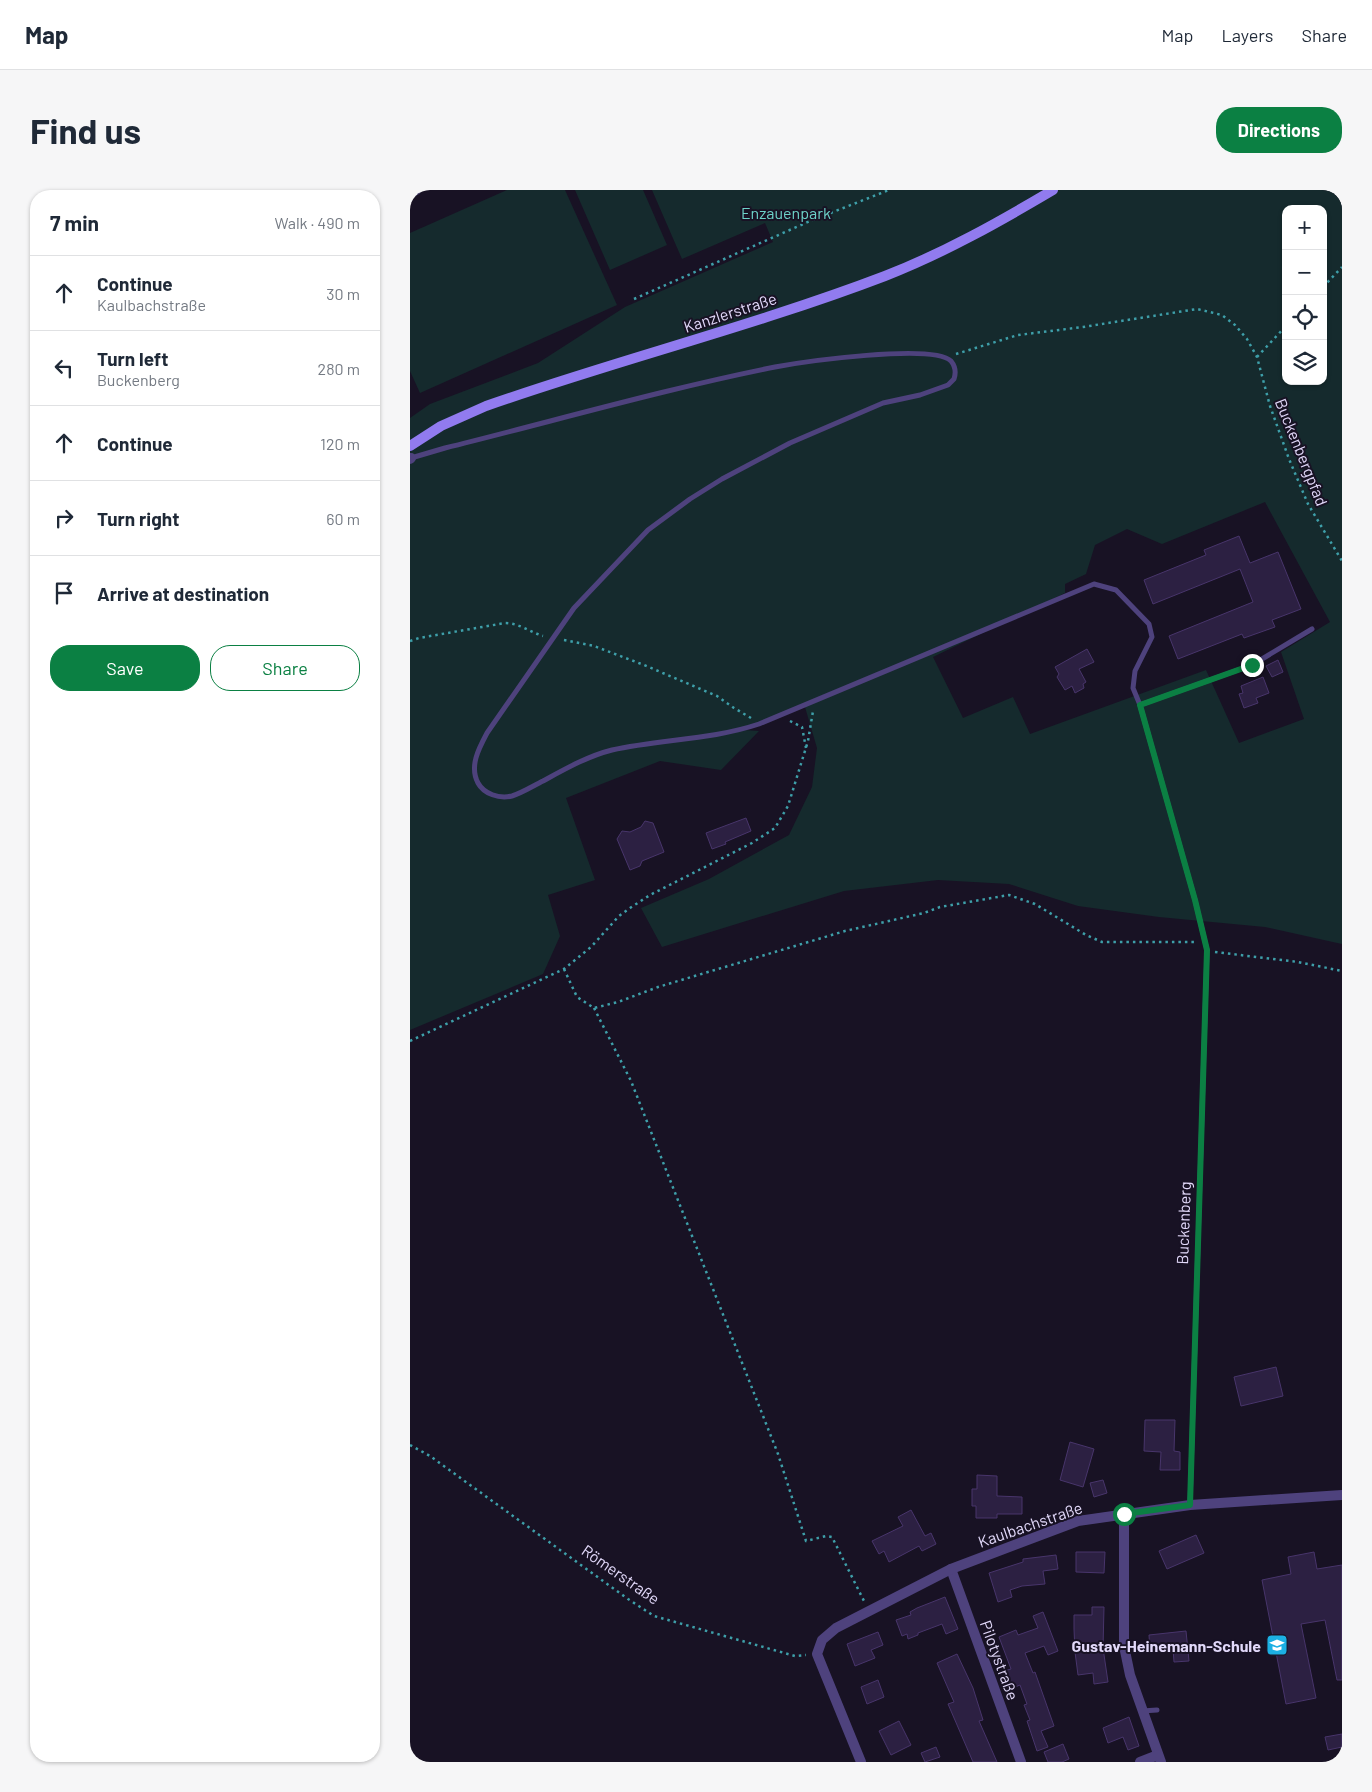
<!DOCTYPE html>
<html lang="en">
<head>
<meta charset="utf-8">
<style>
	:root { --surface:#fff; --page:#f6f6f7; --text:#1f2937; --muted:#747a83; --line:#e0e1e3; --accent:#0b8043 }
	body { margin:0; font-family:Barlow,sans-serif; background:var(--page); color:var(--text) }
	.controls { position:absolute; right:15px; top:15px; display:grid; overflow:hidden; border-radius:10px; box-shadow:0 1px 4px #0004 }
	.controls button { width:45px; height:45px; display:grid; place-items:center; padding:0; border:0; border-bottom:1px solid var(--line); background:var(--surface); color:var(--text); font:25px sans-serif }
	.stop { position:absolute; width:15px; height:15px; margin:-11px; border:4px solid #0b8043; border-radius:50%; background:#fff }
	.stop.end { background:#0b8043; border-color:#fff; box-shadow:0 1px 5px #0008 }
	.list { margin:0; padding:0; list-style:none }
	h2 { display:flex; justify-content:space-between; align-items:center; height:65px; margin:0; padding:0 20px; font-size:21px }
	h2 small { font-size:16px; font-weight:400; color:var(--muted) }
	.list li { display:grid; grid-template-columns:32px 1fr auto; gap:15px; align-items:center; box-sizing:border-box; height:75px; padding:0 20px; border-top:1px solid var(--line) }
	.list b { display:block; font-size:19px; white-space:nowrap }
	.list p { margin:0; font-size:16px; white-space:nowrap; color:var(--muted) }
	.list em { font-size:16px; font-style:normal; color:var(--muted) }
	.actions { display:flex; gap:10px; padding:15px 20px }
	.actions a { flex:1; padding:11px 0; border:1px solid var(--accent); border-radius:20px; text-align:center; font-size:18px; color:var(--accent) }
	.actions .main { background:var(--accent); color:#fff }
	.icon { flex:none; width:28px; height:28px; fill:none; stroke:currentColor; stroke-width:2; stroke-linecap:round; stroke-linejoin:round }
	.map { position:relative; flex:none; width:932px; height:1572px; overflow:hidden; border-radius:20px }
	header { display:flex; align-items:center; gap:30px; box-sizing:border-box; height:70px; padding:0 25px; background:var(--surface); border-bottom:1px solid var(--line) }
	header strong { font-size:24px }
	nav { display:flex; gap:28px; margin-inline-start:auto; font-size:18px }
	.intro { display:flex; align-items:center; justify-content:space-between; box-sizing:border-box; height:120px; padding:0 30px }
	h1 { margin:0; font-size:35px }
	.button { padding:12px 22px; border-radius:20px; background:var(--accent); color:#fff; font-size:18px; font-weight:700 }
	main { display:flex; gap:30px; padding:0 30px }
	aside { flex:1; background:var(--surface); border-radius:20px; box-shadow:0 1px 4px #0004 }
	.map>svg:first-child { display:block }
	.green { fill:#152a2d; fill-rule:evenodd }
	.building { fill:#2c2042; stroke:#48356b }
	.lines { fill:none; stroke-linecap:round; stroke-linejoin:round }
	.path { stroke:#3e9fa9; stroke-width:2.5; stroke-dasharray:2.5 4; stroke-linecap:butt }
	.lane { stroke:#4e427d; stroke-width:5 }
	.street { stroke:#4e427d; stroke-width:10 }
	.secondary { stroke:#917bef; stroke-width:10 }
	.route { stroke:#0b8043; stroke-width:6 }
	.labels { text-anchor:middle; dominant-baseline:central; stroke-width:4; stroke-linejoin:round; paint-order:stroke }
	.park-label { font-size:16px; fill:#6dd2c9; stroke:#181224 }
	.street-label { font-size:16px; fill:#e2d9fa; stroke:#181224 }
	.poi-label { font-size:16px; font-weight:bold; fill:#e2d9fa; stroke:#181224; text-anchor:end }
</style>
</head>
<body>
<header>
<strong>Map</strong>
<nav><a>Map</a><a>Layers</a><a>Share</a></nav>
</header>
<div class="intro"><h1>Find us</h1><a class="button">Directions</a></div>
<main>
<aside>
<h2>7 min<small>Walk · 490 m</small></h2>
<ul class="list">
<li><svg class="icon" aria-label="ahead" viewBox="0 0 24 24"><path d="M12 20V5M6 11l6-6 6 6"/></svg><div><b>Continue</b><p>Kaulbachstraße</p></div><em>30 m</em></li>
<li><svg class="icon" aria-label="left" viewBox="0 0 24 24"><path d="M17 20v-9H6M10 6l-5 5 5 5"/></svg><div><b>Turn left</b><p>Buckenberg</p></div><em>280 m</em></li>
<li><svg class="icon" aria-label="ahead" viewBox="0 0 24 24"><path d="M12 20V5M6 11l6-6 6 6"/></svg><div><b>Continue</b></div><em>120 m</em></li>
<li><svg class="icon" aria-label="right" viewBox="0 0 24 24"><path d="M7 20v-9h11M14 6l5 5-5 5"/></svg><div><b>Turn right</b></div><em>60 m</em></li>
<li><svg class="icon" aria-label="arrive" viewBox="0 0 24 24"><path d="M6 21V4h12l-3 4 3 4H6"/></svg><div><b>Arrive at destination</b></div></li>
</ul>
<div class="actions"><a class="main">Save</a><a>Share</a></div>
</aside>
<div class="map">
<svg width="932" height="1572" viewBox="0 0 932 1572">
	<rect width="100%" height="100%" fill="#181224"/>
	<g class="green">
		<polygon points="97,0 155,0 207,115 10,203 0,181 0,43"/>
		<polygon points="165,0 233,0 257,55 200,80"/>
		<path d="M242,0H932V754L855,737L749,727L668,716L599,694L528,690L434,701L252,757L231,718L299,689L379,645L402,597L407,558L395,517L333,540L349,541L311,580L250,571L156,608L185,690L138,705L150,746L133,784L0,840V228L20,214L128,173L215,117L363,52L355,33L272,69ZM876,19H913V191H876ZM855,312L920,432L871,462L894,529L829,553L796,480L620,544L603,507L553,528L523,467L655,403V394L676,384L685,355L717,339L752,354Z"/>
	</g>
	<g class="building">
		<polygon points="829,346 840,373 868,362 891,419 862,430 865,437 834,448 832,444 768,469 759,446 843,412 830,379 743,414 734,390 796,365 794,360"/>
		<polygon points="677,459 684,472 669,479 676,492 673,494 674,498 665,503 662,496 655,500 647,487 649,484 645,477"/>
		<polygon points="868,470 873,482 862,487 856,476"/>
		<polygon points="853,487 859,503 846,508 848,513 834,518 829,504 833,503 831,496"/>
		<polygon points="336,628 341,641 315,652 316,654 302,659 296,643"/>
		<polygon points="235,631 243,633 254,662 232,671 230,676 220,680 207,649 212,641 220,642 231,637"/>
		<polygon points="866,1177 873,1206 831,1216 824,1187"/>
		<polygon points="735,1230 765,1230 764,1261 770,1262 770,1280 750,1280 751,1262 734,1261"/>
		<polygon points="660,1252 684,1259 673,1297 650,1290"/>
		<polygon points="567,1285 587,1286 587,1306 612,1307 612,1324 587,1324 587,1328 566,1328 566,1316 562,1316 562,1299 567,1299"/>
		<polygon points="693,1290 697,1303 684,1307 680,1293"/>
		<polygon points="501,1320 515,1346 521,1343 526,1354 512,1361 509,1356 479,1372 474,1361 469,1364 462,1351 493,1336 488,1327"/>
		<polygon points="786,1345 794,1363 757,1379 749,1361"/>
		<polygon points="666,1362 695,1362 694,1383 666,1382"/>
		<polygon points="904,1362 907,1379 932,1375 932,1490 927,1490 915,1430 891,1434 906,1508 876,1514 852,1390 881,1384 878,1367"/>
		<polygon points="646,1365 648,1379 633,1381 635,1394 612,1396 600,1400 602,1407 588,1412 579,1383 613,1372 613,1369"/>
		<polygon points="535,1407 548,1439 536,1444 532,1434 508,1443 508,1445 498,1449 497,1444 492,1446 486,1430 501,1425 500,1422 507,1418"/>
		<polygon points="682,1417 694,1417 693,1458 698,1492 684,1494 683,1483 668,1485 665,1462 664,1439 664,1425 682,1425"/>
		<polygon points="633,1422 648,1461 638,1465 634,1456 615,1463 623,1483 625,1482 644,1536 631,1541 638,1557 627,1561 617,1531 620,1530 614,1515 617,1514 610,1495 600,1499 594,1481 601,1479 589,1447 606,1440 608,1445 628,1438 623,1426"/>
		<polygon points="776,1441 779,1471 764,1472 763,1459 740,1461 739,1445"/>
		<polygon points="468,1442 473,1455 461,1460 465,1468 445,1476 437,1454"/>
		<polygon points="547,1464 563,1498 573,1530 569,1531 587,1572 563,1572 538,1514 544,1512 527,1473"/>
		<polygon points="468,1490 474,1507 457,1514 451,1497"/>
		<polygon points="719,1527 729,1556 718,1560 713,1547 698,1553 693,1538"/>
		<polygon points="489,1531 501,1555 481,1565 469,1541"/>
		<polygon points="932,1544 932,1557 918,1560 915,1547"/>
		<polygon points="653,1554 659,1569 652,1572 638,1572 634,1562"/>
		<polygon points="526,1557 530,1567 515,1572 511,1563"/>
	</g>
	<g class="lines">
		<g class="path">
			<polyline points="913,97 932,77"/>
			<polyline points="224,109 400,31 479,0"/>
			<polyline points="546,164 608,145 673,137 787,119 812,125 825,135 837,149 847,167 860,216 879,269 898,314 932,371"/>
			<polyline points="847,167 876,136"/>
			<polyline points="154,450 184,456 234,475 307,506 324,518 341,528"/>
			<path d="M0,451L9,448L95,433C109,433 120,442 133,446"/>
			<polyline points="380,531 392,537 396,558"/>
			<polyline points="805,762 888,772 932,781"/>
			<polyline points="154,779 167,807 184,818 208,812 248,797 435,741 514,723 530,717 599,705 625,714 676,745 692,752 786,752"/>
			<polyline points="184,818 221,891 368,1264 396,1351 416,1346 422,1347 454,1411"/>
			<polyline points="0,851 154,779 181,757 209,726 220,718 240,705 342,653 365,638 378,616 398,551 403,521"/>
			<polyline points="0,1255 20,1266 218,1409 244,1426 385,1466 396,1465"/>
		</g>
		<g class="lane">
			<path d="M1,268L35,258C144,231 255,199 365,177C392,172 523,153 541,171C545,176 546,183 544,189L538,195L510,205L473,213L380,253L312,289L280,309L238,340L164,418L77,543C69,558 59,576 68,593C74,604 89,609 102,606C112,603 123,596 133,591C155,579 178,566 202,560C251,549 301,550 349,534L684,394L706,400L739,434L742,447L725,481L723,498L730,515L785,710L797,760L780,1315"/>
			<polyline points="730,515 842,475 902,439"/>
			<polyline points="732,1521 747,1520"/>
		</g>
		<g class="street">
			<polyline points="0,3 6,0"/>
			<polyline points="0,269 1,268"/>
			<polyline points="714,1323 714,1456 720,1485 751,1572"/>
			<polyline points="541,1379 611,1572"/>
			<polyline points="451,1572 407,1464 412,1450 426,1438 541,1379 668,1331 780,1315 932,1305"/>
			<polyline points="730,1572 748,1565"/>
		</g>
		<path class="secondary" d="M0,256L31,236L76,216C207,170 344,136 475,86C534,63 589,32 643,0"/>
	</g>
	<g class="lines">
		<polyline class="route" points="714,1324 780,1315 797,760 785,710 730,515 842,475"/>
	</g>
	<defs>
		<g id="school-square" transform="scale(1.125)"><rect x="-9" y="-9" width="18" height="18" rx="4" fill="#1cb0e3" stroke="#181224"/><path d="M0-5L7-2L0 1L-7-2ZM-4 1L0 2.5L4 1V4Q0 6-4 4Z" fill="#fff"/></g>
	</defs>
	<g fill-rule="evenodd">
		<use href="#school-square" x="867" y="1455"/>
	</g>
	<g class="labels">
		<g class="park-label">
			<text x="376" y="22">Enzauenpark</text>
		</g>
		<g class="street-label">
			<text transform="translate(320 122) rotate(-18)">Kanzlerstraße</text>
			<text transform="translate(892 262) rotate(68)">Buckenbergpfad</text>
			<text transform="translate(773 1033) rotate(-88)">Buckenberg</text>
			<text transform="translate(620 1334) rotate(-19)">Kaulbachstraße</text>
			<text transform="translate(211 1384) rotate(35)">Römerstraße</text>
			<text transform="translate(590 1470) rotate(70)">Pilotystraße</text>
		</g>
		<g class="poi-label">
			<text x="851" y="1455">Gustav-Heinemann-Schule</text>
		</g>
	</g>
</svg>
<div class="controls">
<button>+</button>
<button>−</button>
<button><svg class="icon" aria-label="locate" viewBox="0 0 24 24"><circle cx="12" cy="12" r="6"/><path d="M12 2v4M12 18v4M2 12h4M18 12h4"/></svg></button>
<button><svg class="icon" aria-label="layers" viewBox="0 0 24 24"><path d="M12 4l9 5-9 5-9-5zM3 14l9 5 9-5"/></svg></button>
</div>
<div class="stop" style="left:714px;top:1324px"></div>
<div class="stop end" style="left:842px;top:475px"></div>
</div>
</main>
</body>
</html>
